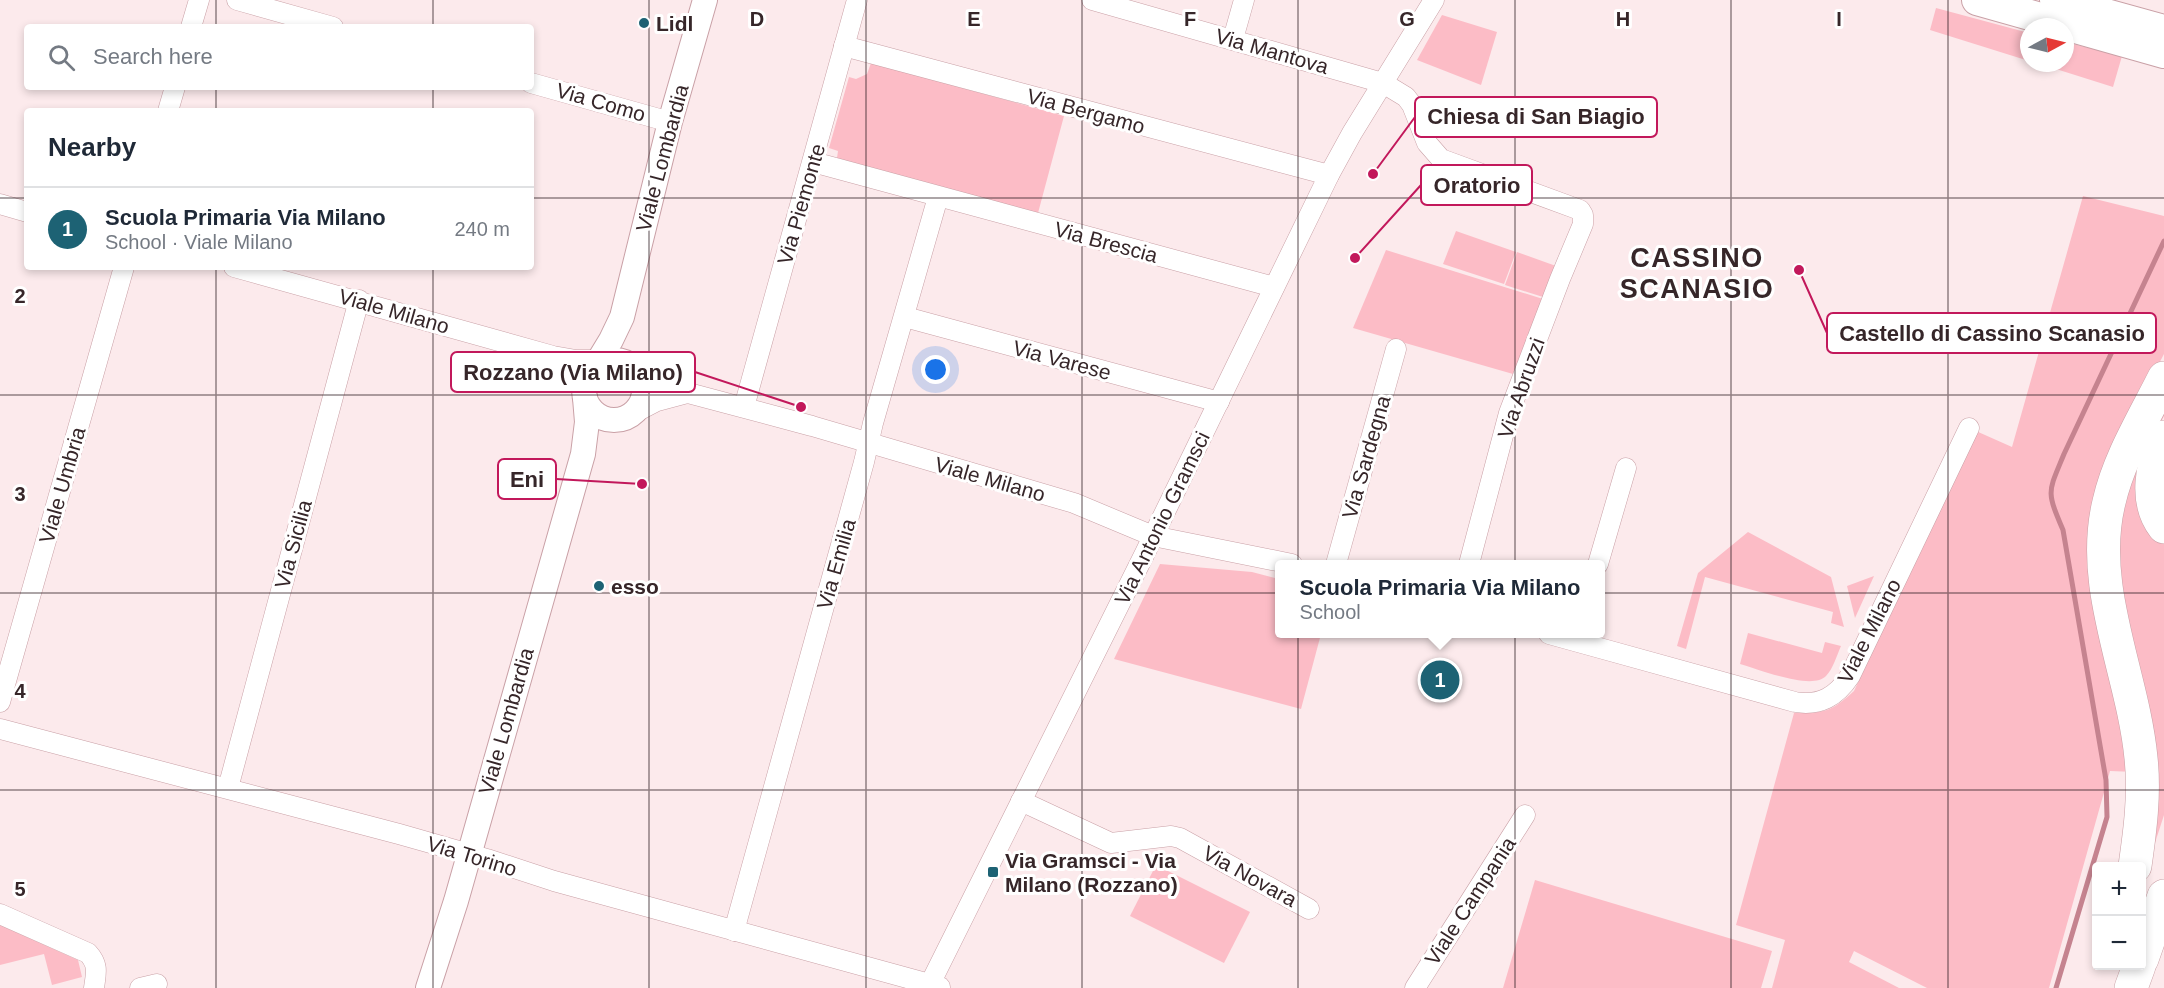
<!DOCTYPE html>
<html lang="en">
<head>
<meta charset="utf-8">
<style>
	:root { --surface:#fff; --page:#f2f2f3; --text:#1f2937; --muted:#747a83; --line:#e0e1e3; --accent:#1d6274 }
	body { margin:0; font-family:Arial,sans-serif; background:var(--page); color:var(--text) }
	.controls { position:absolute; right:18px; bottom:18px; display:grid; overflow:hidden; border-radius:6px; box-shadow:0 3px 9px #0003 }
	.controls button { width:54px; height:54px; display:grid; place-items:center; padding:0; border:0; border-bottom:2px solid var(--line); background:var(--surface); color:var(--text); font:30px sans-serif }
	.compass { position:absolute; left:2020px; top:18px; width:54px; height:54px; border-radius:50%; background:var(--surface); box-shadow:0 3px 9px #0003; rotate:83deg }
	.you { position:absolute; left:936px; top:370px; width:21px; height:21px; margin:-15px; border:4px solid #fff; border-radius:50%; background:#1a73e8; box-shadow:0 0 0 9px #1a73e833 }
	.badge { display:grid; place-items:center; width:39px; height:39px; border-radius:50%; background:var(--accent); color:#fff; font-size:20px; font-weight:700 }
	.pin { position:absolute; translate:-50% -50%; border:3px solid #fff; box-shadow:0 2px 6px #0006 }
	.popup { position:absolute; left:1275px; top:560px; width:330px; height:78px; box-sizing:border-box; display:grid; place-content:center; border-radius:6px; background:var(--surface); filter:drop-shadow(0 2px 4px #0005); font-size:20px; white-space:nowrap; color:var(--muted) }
	.popup b { font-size:22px; color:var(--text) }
	.popup::after { content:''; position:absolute; left:50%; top:100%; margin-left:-12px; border:12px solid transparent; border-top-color:var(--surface) }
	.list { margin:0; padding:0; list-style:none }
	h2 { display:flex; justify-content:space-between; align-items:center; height:78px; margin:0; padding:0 24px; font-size:26px }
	h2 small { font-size:20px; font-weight:400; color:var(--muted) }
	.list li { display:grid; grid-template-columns:39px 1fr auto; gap:18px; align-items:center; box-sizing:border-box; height:84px; padding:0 24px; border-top:2px solid var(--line) }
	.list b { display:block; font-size:22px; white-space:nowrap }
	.list p { margin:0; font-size:20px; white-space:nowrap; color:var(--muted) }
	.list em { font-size:20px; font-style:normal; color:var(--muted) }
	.icon { flex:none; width:33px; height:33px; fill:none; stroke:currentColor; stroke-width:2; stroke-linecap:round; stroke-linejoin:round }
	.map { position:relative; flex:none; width:2164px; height:988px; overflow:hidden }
	.search { position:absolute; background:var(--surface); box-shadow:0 3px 9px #0003; left:24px; top:24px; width:510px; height:66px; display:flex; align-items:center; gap:15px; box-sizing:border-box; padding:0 21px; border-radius:6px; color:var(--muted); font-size:22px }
	.panel { position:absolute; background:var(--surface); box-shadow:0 3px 9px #0003; left:24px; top:108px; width:510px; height:162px; border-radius:6px }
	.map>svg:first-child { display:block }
	.green { fill:#fcbcc6 }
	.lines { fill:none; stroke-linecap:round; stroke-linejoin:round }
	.stream { stroke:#c5838f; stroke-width:5 }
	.minor-casing { stroke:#c9a0a6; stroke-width:21 }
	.tertiary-casing { stroke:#c9a0a6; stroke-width:26 }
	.primary-casing { stroke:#c9a0a6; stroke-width:32 }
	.motorway-casing { stroke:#c9a0a6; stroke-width:34 }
	.minor { stroke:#fff; stroke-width:20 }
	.tertiary { stroke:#fff; stroke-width:24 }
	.primary { stroke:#fff; stroke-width:30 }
	.motorway { stroke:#fff; stroke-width:33 }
	.grid { fill:none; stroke:#362629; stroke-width:1.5; stroke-opacity:0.55 }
	.poi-dot { fill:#1d6274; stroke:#fff; stroke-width:2 }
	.labels { text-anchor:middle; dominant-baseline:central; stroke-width:6; stroke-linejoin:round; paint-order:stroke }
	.poi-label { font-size:21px; font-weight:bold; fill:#362629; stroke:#fff; text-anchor:start }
	.street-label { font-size:21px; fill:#362629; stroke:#fff }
	.district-label { font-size:27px; font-weight:bold; letter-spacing:1.5px; fill:#362629; stroke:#fff }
	.grid-label { font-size:20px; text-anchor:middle; font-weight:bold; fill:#362629; stroke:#fff; stroke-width:6; stroke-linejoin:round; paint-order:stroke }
	.leader { fill:none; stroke:#c2185b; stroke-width:2 }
	.callout-dot { fill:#c2185b; stroke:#fff; stroke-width:2 }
	.callout { fill:#fff; stroke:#c2185b; stroke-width:2 }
	.callout-label { font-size:22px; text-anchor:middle; font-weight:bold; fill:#362629 }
</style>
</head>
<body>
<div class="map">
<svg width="2164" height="988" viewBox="0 0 2164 988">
	<rect width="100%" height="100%" fill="#fceaec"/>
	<g class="green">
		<polygon points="1936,8 2029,33 2029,61 1930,30"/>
		<polygon points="1442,15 1497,32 1481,85 1417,60"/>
		<polygon points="2065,42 2122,56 2113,87 2037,63 2065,63"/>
		<polygon points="871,63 1064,116 1038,213 837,158 838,151 829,148 849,77 856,79 867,74"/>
		<path d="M2083,196L2164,216V354L2144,392L2102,495L2135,772L2110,771L2049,988H1927L1854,951L1849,962L1899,988H1772L1785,940L1736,925L1794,713C1825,713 1831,712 1854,691L1976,431L2012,447Z"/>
		<polygon points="1456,231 1516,252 1504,284 1443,264"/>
		<polygon points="1386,250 1543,299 1513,374 1353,328"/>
		<polygon points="1517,252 1556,266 1543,297 1505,285"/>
		<polygon points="2164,398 2164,416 2153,438 2164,537 2164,815 2153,849 2121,617 2115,521"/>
		<polygon points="1748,532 1831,577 1844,627 1831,623 1833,612 1705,577 1686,649 1677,646 1698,573"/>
		<polygon points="1160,564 1252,572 1279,579 1280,634 1321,634 1301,709 1114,659"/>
		<polygon points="1874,576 1855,618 1847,586"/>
		<path d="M1748,633L1822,653L1825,642L1841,646C1837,655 1833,669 1826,676C1812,691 1758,669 1740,664Z"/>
		<polygon points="1156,865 1250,912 1224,963 1130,916"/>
		<polygon points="1535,880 1772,951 1761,988 1503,988"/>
		<polygon points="0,925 78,960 82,977 52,985 44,954 0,965"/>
	</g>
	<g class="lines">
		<path class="stream" d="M2056,988L2107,817L2106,780L2063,530C2046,490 2048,493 2064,454L2164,241"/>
		<g class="minor-casing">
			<g id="minor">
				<polyline points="237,0 333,27"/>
				<polyline points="1092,0 1383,83 1406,97 1412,105 1427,143 1441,159 1580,210 1583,215 1583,224 1560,279 1509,413 1469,564"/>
				<polyline points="191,27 199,0"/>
				<polyline points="1233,39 1244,0"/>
				<polyline points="844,46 1329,175"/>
				<polyline points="531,83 670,122"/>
				<polyline points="168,111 175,87"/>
				<polyline points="813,162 1274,287"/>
				<polyline points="0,204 27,212"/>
				<polyline points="234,267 553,356 576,360 610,360"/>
				<polyline points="905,317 1219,402"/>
				<path d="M555,357C572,366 580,379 585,396"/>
				<polyline points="636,369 677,390 812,426 1074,503 1153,536 1292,564"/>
				<polyline points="744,407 857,0"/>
				<polyline points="634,413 657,401 687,393"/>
				<polyline points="1336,564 1396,349"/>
				<polyline points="1598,564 1626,468"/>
				<path d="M1549,634L1795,702C1820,706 1836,697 1850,676L1969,428"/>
				<polyline points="0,702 124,267"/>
				<polyline points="0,729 399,834 487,859 554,881 940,987"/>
				<polyline points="228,788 359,300"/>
				<polyline points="1021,801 1111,843 1171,836 1180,838 1309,909"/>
				<path d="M0,914L88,953C99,965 96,973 94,988"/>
				<polyline points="734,931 864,462 873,423 938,197"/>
				<polyline points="140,988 157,984"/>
				<polyline points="928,988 1145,553 1329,175 1352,133 1434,0"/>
				<polyline points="1415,988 1525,815"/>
			</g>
		</g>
		<g class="tertiary-casing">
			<g id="tertiary">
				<circle cx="614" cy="390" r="30"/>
				<polyline points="594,368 611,340 622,317 670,122 705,0"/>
				<polyline points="428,988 456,901 583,454 587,422 585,398"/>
			</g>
		</g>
		<g class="primary-casing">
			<g id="primary">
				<polyline points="1977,0 2164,53"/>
				<polyline points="2055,0 2164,30"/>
			</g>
		</g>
		<g class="motorway-casing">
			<g id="motorway">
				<path d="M2164,437C2152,465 2144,501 2164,527"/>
				<path d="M2135,866C2140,831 2145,794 2141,758C2133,674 2088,587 2109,502C2119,458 2144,418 2164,378"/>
				<polyline points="2142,959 2164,896"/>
				<polyline points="2131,988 2139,966"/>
			</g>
		</g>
		<use href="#minor" class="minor"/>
		<use href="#tertiary" class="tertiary"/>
		<use href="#primary" class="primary"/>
		<use href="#motorway" class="motorway"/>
	</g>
	<path class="grid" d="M216,0V27M433,0V27M649,0V988M866,0V988M1082,0V988M1298,0V988M1515,0V988M1731,0V988M1948,0V988M216,87V111M433,87V111M0,198H27M531,198H2164M216,267V988M433,267V988M0,395H2164M0,593H2164M0,790H2164"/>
	<g class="poi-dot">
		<circle cx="644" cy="23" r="6"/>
		<circle cx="599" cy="586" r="6"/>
		<rect x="987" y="866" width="12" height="12" rx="3"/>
	</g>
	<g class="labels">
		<g class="poi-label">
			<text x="656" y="23">Lidl</text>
			<text x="611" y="586">esso</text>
			<text x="1005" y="860">Via Gramsci - Via<tspan x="1005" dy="24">Milano (Rozzano)</tspan></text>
		</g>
		<g class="street-label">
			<text transform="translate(1272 51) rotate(16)">Via Mantova</text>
			<text transform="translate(601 102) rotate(16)">Via Como</text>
			<text transform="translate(1086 111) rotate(15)">Via Bergamo</text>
			<text transform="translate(662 158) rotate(-75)">Viale Lombardia</text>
			<text transform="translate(801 204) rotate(-74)">Via Piemonte</text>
			<text transform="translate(1106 242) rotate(15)">Via Brescia</text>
			<text transform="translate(394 311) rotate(16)">Viale Milano</text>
			<text transform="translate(1062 360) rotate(15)">Via Varese</text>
			<text transform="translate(1521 388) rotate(-71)">Via Abruzzi</text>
			<text transform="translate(1366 457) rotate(-74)">Via Sardegna</text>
			<text transform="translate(990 479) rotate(16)">Viale Milano</text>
			<text transform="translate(62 485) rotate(-74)">Viale Umbria</text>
			<text transform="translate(1162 518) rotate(-64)">Via Antonio Gramsci</text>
			<text transform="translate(293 544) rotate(-75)">Via Sicilia</text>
			<text transform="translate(836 564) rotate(-74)">Via Emilia</text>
			<text transform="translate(1869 631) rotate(-63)">Viale Milano</text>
			<text transform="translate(506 721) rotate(-74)">Viale Lombardia</text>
			<text transform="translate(472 856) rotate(17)">Via Torino</text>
			<text transform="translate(1250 876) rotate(29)">Via Novara</text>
			<text transform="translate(1470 901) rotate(-57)">Viale Campania</text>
		</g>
		<g class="district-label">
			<text x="1697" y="258">CASSINO<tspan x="1697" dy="31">SCANASIO</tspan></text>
		</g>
	</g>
	<g class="grid-label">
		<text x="757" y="26">D</text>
		<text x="974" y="26">E</text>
		<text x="1190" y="26">F</text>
		<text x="1407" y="26">G</text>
		<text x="1623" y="26">H</text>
		<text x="1839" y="26">I</text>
		<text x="20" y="303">2</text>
		<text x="20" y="501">3</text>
		<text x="20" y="698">4</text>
		<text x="20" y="896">5</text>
	</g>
	<path class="leader" d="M1373 174L1415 117M1355 258L1421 185M1799 270L1827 333M801 407L695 372M642 484L556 479"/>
	<g class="callout-dot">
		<circle cx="1373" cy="174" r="6"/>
		<circle cx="1355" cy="258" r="6"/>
		<circle cx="1799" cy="270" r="6"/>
		<circle cx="801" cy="407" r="6"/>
		<circle cx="642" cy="484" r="6"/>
	</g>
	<g class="callout">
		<rect x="1415" y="97" width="242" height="40" rx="6"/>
		<rect x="1421" y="165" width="111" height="40" rx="6"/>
		<rect x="1827" y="313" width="329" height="40" rx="6"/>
		<rect x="451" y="352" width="244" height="40" rx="6"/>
		<rect x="498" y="459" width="58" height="40" rx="6"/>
	</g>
	<g class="callout-label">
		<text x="1536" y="124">Chiesa di San Biagio</text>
		<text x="1477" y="193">Oratorio</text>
		<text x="1992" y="341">Castello di Cassino Scanasio</text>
		<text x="573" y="380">Rozzano (Via Milano)</text>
		<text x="527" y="487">Eni</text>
	</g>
</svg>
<div class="controls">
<button>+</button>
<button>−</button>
</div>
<svg class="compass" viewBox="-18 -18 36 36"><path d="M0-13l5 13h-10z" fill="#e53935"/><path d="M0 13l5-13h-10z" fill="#747a83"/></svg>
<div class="you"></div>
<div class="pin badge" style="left:1440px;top:680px">1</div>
<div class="popup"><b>Scuola Primaria Via Milano</b>School</div>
<div class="search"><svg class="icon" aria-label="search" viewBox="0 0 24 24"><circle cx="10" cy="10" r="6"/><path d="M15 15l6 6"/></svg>Search here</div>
<section class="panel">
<h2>Nearby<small></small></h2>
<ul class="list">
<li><span class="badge">1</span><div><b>Scuola Primaria Via Milano</b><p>School · Viale Milano</p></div><em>240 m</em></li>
</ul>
</section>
</div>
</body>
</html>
